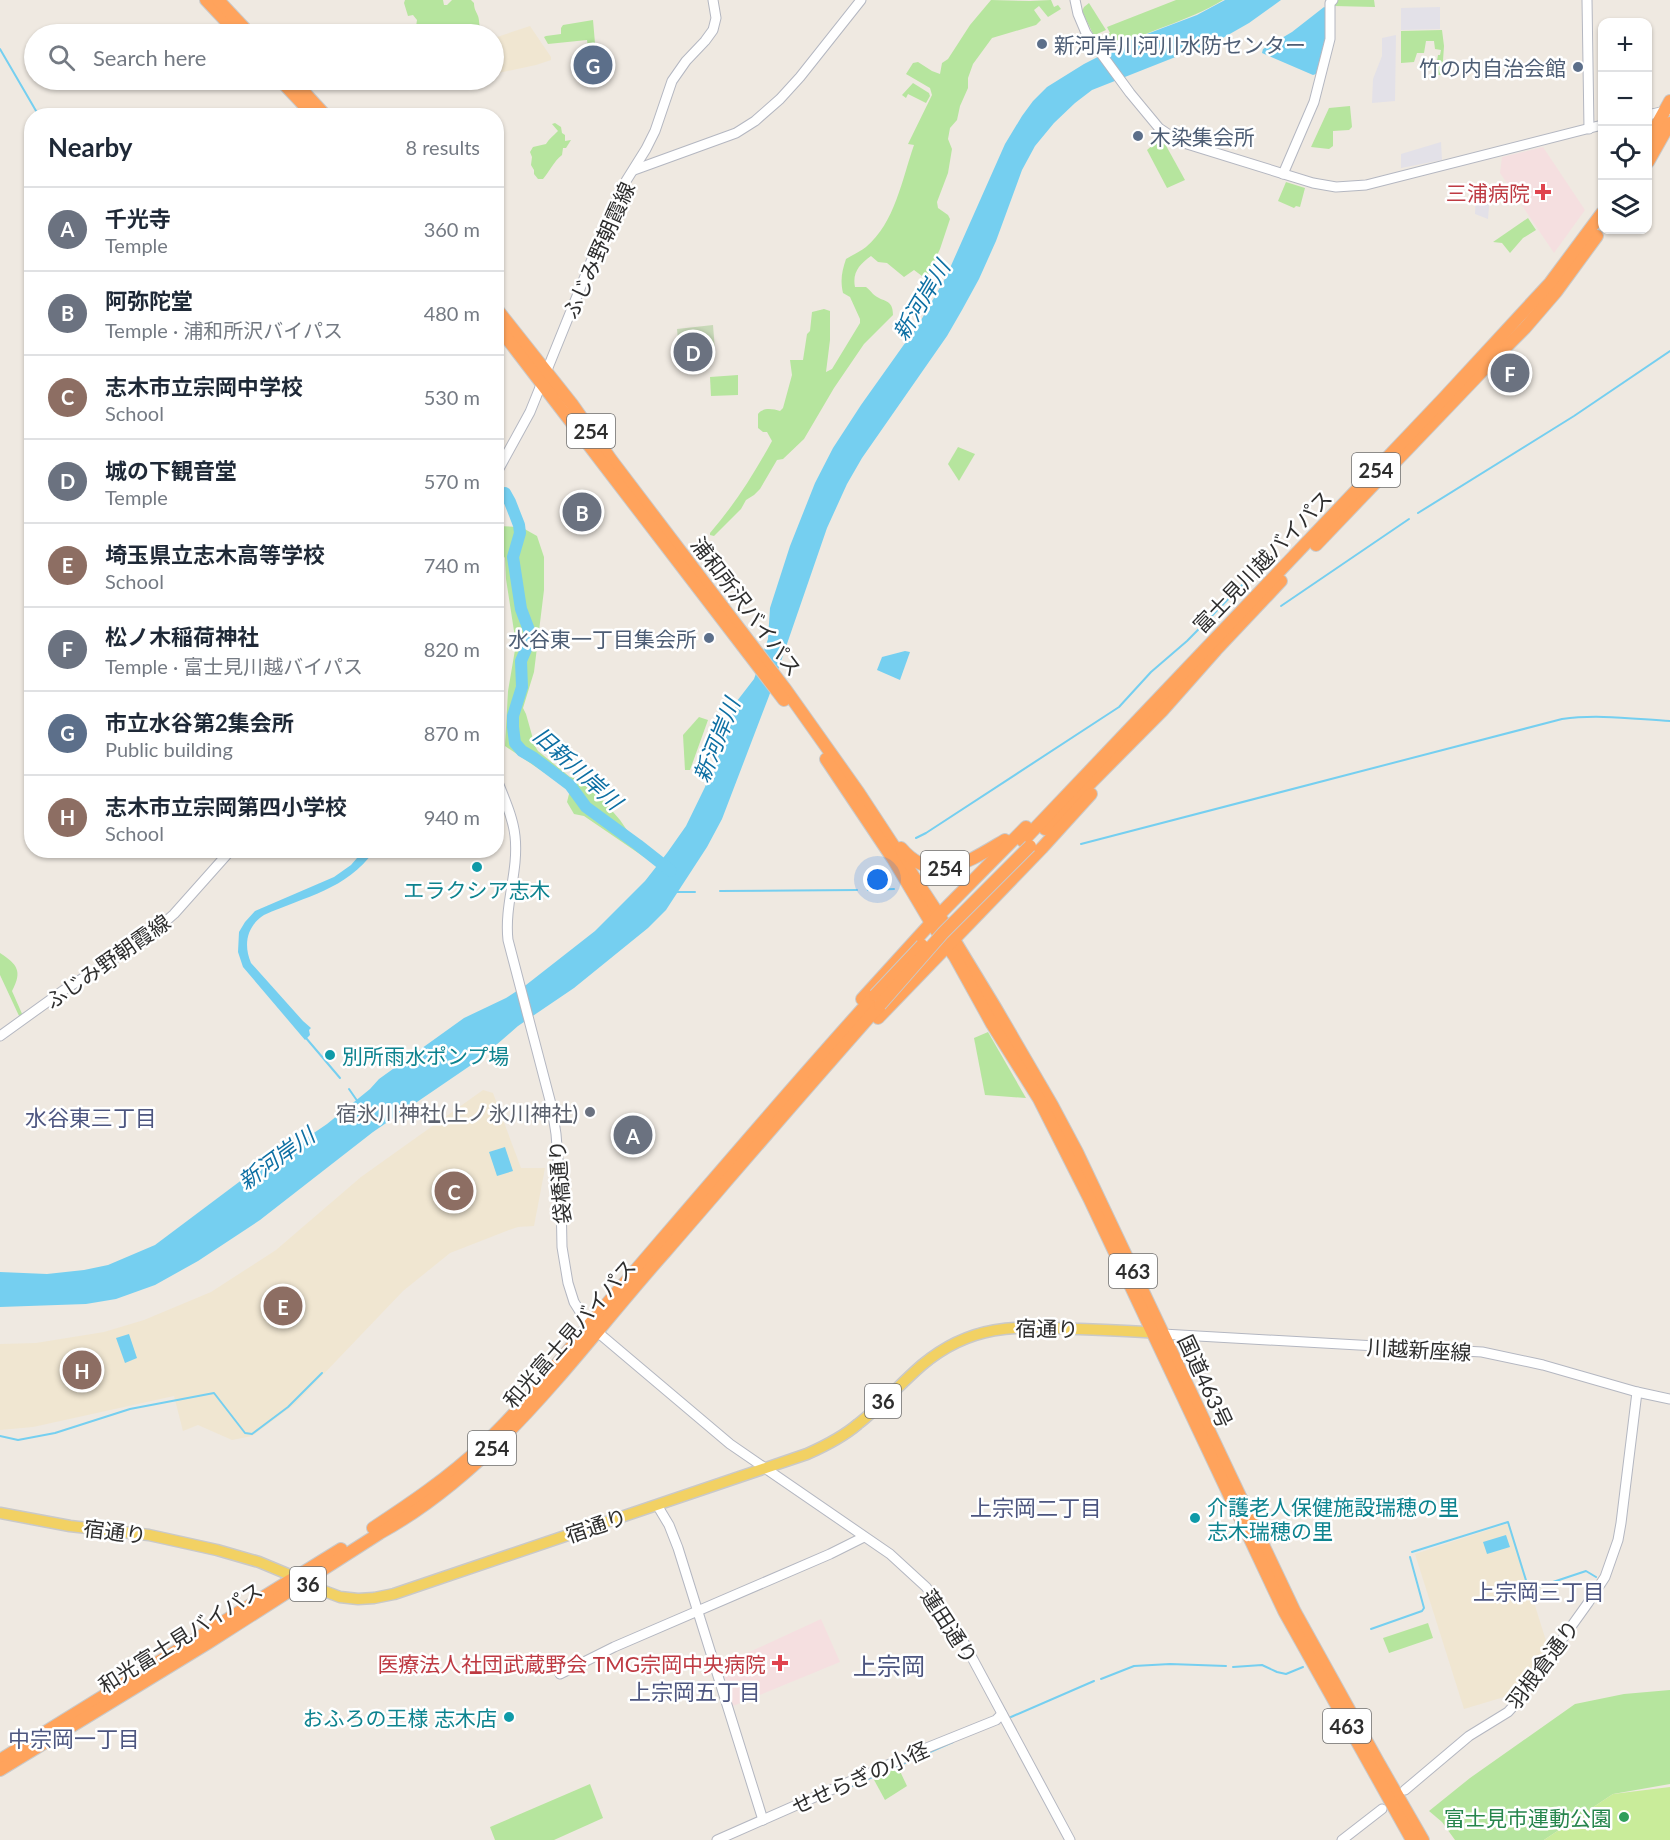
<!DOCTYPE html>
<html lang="en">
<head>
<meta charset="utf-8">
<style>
	:root { --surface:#fff; --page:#f6f6f7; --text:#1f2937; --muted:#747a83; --line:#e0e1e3; --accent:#4264fb }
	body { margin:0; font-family:Lato,"Noto Sans JP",sans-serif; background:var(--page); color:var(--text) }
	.controls { position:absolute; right:18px; top:18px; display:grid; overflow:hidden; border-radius:12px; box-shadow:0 2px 4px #0004 }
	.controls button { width:54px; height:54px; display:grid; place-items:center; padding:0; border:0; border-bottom:2px solid var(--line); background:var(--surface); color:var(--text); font:30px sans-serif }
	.you { position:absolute; left:878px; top:880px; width:21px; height:21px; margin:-15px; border:4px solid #fff; border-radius:50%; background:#1a73e8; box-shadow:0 0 0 9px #1a73e833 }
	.badge { display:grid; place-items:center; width:39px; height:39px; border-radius:50%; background:var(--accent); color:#fff; font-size:20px; font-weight:700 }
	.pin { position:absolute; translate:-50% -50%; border:3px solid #fff; box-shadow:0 2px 6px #0006 }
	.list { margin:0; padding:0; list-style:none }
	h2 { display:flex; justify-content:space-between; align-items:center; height:78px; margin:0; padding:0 24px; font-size:26px }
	h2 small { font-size:20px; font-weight:400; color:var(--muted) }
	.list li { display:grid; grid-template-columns:39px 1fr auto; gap:18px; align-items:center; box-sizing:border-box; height:84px; padding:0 24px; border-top:2px solid var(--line) }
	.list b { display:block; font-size:22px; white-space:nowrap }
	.list p { margin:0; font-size:20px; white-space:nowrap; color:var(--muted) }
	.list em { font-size:20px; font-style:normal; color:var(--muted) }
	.icon { flex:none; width:33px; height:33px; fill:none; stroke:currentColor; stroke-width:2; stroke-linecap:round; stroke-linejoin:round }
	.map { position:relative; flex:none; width:1670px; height:1840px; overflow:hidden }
	.search { position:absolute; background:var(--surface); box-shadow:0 2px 4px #0004; left:24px; top:24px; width:480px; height:66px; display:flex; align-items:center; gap:15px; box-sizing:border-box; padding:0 21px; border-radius:33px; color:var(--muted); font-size:22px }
	.panel { position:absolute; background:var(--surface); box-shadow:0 2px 4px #0004; left:24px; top:108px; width:480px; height:750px; border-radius:24px }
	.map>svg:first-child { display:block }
	.industrial { fill:#e3e1e8 }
	.education { fill:#f0e6d1 }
	.medical { fill:#f5dfe0 }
	.green { fill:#b6e59e }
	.cemetery { fill:#c8d9b8 }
	.pitch { fill:#c9ec9a }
	.water { fill:#75cff0 }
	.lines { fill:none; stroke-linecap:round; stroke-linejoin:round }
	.stream { stroke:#75cff0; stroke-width:2 }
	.river { stroke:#75cff0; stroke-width:12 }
	.secondary-casing { stroke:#b4b7c1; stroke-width:11 }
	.primary-casing { stroke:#c9c9c9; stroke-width:13 }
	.highway-casing { stroke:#c9c9c9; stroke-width:14 }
	.secondary { stroke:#fff; stroke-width:9 }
	.primary { stroke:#f2d163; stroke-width:10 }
	.highway { stroke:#ffa35c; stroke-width:12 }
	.highway-bridge-casing { stroke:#c9c9c9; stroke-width:14; stroke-linecap:butt }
	.highway-bridge { stroke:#ffa35c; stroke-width:12 }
	.service-dot { fill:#5c6f8a; stroke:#fff; stroke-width:2 }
	.health-dot { fill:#e0444e; stroke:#fff; stroke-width:2 }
	.culture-dot { fill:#0f9aa8; stroke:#fff; stroke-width:2 }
	.worship-dot { fill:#6b7280; stroke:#fff; stroke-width:2 }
	.leisure-dot { fill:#2e9e5b; stroke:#fff; stroke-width:2 }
	.labels { text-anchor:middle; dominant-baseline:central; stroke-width:5; stroke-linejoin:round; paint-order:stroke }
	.shield { fill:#fff; stroke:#6d6d6d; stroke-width:1.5 }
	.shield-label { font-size:20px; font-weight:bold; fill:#2e2e2e }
	.service-label { font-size:21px; fill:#4e5e75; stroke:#fff; text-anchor:start }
	.health-label { font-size:21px; fill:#be3a42; stroke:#fff; text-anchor:end }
	.street-label { font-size:21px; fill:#2e2e2e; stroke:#fff }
	.culture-label { font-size:21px; fill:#0d838f; stroke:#fff; text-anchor:start }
	.worship-label { font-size:21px; fill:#5b616d; stroke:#fff; text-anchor:end }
	.leisure-label { font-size:21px; fill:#27864d; stroke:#fff; text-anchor:end }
	.water-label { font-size:22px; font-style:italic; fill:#0d6fa3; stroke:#fff }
	.neighbourhood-label { font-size:22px; fill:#4d5680; stroke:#fff }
	.quarter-label { font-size:24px; fill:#4d5680; stroke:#fff }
</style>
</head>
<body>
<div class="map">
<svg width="1670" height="1840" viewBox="0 0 1670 1840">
	<rect width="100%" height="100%" fill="#efe9e1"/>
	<g class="industrial">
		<polygon points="1440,7 1440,29 1401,30 1401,8"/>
		<polygon points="1396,35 1395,101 1372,103 1373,79 1382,56 1382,38"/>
		<polygon points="1441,142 1442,160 1401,168 1401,154"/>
		<polygon points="1476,193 1490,194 1488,219 1475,214"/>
	</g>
	<g class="education">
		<polygon points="530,26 551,57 551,60 536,65 498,73 494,53 494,38"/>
		<polygon points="483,1090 493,1093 521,1168 545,1168 534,1226 518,1227 509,1230 450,1253 403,1291 295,1404 252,1436 232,1440 198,1425 183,1431 174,1396 33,1427 0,1430 0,1344 36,1343 104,1332 144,1320 211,1292 276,1250 361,1177"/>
		<polygon points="1509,1523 1548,1647 1514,1694 1464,1709 1415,1554"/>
	</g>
	<g class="medical">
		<polygon points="1543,147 1585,210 1554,253 1500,173 1502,157"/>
		<polygon points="821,1619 840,1662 733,1706 721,1665"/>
	</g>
	<g class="green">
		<path d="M405,0H443L444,5H447L452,0H471L474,3C474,9 476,11 478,16C480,22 478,24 482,32L480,34H463L462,32L458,34H416L415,33L417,20L413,15L408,16L404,3Z"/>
		<path d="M991,0L1030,1L1051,0L1054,7L1058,5L1061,9L1048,17L1039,6L1034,10L1041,20L1036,25L992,38L973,64L968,78V88L960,106L957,120L950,128L948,139L952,149L948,173L937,202L938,208L948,215L950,219L940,249L926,279L914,270L904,277L887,263L878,262L871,256C860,264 852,272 855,287H866C869,289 871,292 873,294C883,303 893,298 893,315L864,344L834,388L804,439L783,459L777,460L760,489L754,495L746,500L741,509L714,536L710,535V533C735,504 754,474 772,441L767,432H763L758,428V414C763,407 773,409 780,411L783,408L792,375L790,360H803L807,334L810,331L812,312L824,309L830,311V340L826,372L832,369L860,323V319L850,297L843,293C840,280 842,271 846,259C852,255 860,252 866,247C895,223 902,179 914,145L908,144L932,95L930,88L906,74L913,63L918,62L932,71L940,74L942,63L948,59L970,25Z"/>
		<path d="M1176,0H1223C1187,22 1145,31 1107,51L1098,38L1110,33L1107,27Z"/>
		<polygon points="1334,0 1374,0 1375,7 1334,6"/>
		<polygon points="1089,3 1106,30 1095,35 1093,34 1082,11 1084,7"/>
		<polygon points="593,20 596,55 589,55 587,40 548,44 544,37 546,36 561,34 561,28 563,25"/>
		<polygon points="1442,30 1444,46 1442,75 1435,75 1436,71 1438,71 1439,66 1436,66 1438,55 1440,55 1441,50 1435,49 1434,41 1426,41 1424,53 1417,53 1414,62 1401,63 1401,31"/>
		<polygon points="913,83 929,93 930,96 926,103 908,94 906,98 902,95"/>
		<polygon points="1350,106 1352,127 1349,130 1333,131 1333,146 1329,149 1311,147 1329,108"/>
		<path d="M555,123L561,127L562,133L565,135V141L571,140L566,148H563L562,155C554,161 549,172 543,179H538L534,174V170L531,165L532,157L530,152L533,147L546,144C549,139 553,136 558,131L552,124Z"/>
		<polygon points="1164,142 1185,180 1167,188 1147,150 1154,144"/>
		<polygon points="1286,182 1305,188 1300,207 1296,206 1294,208 1278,201"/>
		<polygon points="1528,218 1536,230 1523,238 1510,253 1502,243 1493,242"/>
		<polygon points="738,375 738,395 711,396 710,377"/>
		<polygon points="958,447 975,454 959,481 948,464"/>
		<polygon points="497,526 521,527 537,536 544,557 544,590 534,672 523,708 526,714 535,746 538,751 570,777 575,778 601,798 620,820 631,836 651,849 644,857 584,816 574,814 567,802 570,790 505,746 508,691 516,644 506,579 505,558 497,546"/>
		<polygon points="699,717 708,720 690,770 685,770 683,735"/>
		<path d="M0,953C17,964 23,971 12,991L23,1016L20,1018L0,975Z"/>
		<polygon points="988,1032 1026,1098 985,1095 974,1038"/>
		<polygon points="1428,1623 1433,1638 1389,1653 1383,1638"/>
		<polygon points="1670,1690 1670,1784 1613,1794 1544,1840 1455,1840 1442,1822 1429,1811 1470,1778 1575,1704 1624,1694"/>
		<polygon points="898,1767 907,1786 885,1800 873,1778"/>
		<polygon points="590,1784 603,1818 554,1840 495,1840 490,1827"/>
	</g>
	<polygon class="cemetery" points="713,325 715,350 711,351 712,360 680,362 677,329"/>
	<polygon class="pitch" points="1670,1787 1670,1840 1544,1840 1613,1794"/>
	<g class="water">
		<polygon points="1225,0 1281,0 1249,23 1221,39 1092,90 1075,103 1054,123 1035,146 1022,170 996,241 979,279 962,310 947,336 862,458 847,484 827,528 769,696 722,819 707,847 666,910 648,928 574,988 518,1026 480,1059 373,1132 260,1220 198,1261 155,1285 116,1299 86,1304 0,1307 0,1272 47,1274 84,1270 108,1265 155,1245 255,1170 283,1154 327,1124 370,1089 379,1079 464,1018 506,998 526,985 595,931 645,881 667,853 686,826 705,787 737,701 754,679 768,639 770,608 790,546 815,483 833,448 861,405 920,322 946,277 1005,144 1022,116 1033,101 1047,87 1084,64 1131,40 1197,15"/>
		<polygon points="1324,7 1326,8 1325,39 1316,74 1313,75 1262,53 1263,49 1292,32"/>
		<polygon points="905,651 910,652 900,680 877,670 882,657"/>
		<path d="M363,851H374C346,890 306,896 264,915C247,926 243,944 251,963L303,1021L311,1028L309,1030L310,1035L305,1040L243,967L238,952L239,932L245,922L255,911L334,877L351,865Z"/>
		<polygon points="505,1147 513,1171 497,1176 489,1152"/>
		<polygon points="129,1334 137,1358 125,1363 116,1338"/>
		<polygon points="1506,1535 1510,1547 1487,1554 1483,1542"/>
	</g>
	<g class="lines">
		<g class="stream">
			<polyline points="0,49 39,116"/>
			<polyline points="1418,513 1574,416 1670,351"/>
			<polyline points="1281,606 1409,519"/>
			<polyline points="916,838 926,833 1119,707 1151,672 1187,641 1248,579 1253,583"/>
			<path d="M1081,844L1562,719C1598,714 1634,719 1670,721"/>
			<polyline points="932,882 958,875"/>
			<polyline points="868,890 894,889"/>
			<polyline points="720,891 857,890"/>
			<polyline points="674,892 695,892"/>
			<polyline points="306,1038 340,1078"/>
			<polyline points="349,1089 358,1102"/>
			<polyline points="0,1436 18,1440 55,1433 130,1409 214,1393 245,1433 252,1434 288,1407 322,1373"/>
			<polyline points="1412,1552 1508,1522 1529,1590 1586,1571 1596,1577"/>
			<polyline points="1371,1629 1422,1611 1424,1608 1410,1557"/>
			<polyline points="1233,1667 1262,1665 1277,1672 1286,1674 1303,1667"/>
			<polyline points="1101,1679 1134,1666 1170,1664 1226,1666"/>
			<polyline points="1011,1717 1094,1681"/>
			<polyline points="843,1790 953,1742"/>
		</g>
		<polyline class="river" points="505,493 510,502 519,525 520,533 513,557 521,609 529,630 530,640 521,661 522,687 513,716 513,727 515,743 522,751 534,758 570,785 586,807 638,845 671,871"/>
		<g class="secondary-casing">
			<g id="secondary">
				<polyline points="1075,0 1078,14 1086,33 1130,93 1159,128 1174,138 1187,144 1313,183 1336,187 1366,185 1602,125"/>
				<polyline points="1587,0 1589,129"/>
				<polyline points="1648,115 1669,110"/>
				<polyline points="634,170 736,133 755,121 780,99 800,77 861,0"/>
				<polyline points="1283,174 1314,102 1330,39 1330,3 1333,0"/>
				<polyline points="496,474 530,412 609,217 626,181 646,149 655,131 672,81 686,61 705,41 713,30 716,18 713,0"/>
				<path d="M496,777C503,796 513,816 515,836C519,871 504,905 508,940L552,1108L556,1134L561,1197L562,1247L568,1283L574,1302L584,1318L601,1335L730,1444L890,1554L926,1587L955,1626L1070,1840"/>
				<polyline points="0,1036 64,990 131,948 157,929 174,914 231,850"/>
				<polyline points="1163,1334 1482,1352 1543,1365 1637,1392 1670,1399"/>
				<polyline points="657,1505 669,1525 678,1548 763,1820"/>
				<polyline points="560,1674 614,1647 830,1554 864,1537"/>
				<polyline points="1405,1790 1469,1736 1508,1712 1518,1701 1588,1603 1605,1577 1618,1540 1621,1523 1637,1392"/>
				<polyline points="717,1840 924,1749 996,1720 1002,1714"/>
				<polyline points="1342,1840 1382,1809"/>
			</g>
		</g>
		<g class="primary-casing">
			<path id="primary" d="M0,1513L70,1526L149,1535L217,1550L259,1562L295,1577L316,1588L340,1597L358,1599L374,1598L394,1594L807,1454C825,1446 843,1437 858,1424C881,1406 900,1384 922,1365C972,1323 1016,1326 1077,1329C1104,1330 1132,1331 1159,1333"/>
		</g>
		<g class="highway-casing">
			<g id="highway">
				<polyline points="206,0 238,34"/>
				<polyline points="218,0 250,34"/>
				<polyline points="280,80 314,116"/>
				<polyline points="293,80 326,116"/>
				<polyline points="1648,141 1670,101"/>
				<polyline points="1648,162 1670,123"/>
				<polyline points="496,308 572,404 612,461 786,690 859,793 939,915 995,1007 1052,1105 1077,1152 1295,1612 1377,1760 1423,1840"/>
				<polyline points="496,324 784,700"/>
				<polyline points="1316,545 1487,366 1525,328 1556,292 1597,236"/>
				<polyline points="826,759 893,859 931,923 955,957 992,1024 1039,1099 1089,1198 1284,1611 1412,1840"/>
				<polyline points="1045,829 1162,711 1216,650 1281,581"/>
				<polyline points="1023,841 1443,399 1550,283 1602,213"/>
				<path d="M901,848C934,887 971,860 1005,840"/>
				<polyline points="862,999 931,923 1026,827"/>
				<polyline points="878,1018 1042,848 1091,794"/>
				<path d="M373,1528C411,1503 448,1478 482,1446C534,1397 575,1340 622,1286C706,1188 789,1090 875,995"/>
				<polyline points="0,1760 341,1549"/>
				<path d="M0,1770L208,1643L380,1533C499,1467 577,1351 666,1251C737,1169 808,1086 880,1005"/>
			</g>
		</g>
		<use href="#secondary" class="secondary"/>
		<use href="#primary" class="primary"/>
		<use href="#highway" class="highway"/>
		<g class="highway-bridge-casing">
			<g id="highway-bridge">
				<polyline points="875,995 922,945"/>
				<polyline points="880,1005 943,933 1030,846"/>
			</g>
		</g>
		<use href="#highway-bridge" class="highway-bridge"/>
	</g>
	<g class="service-dot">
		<circle cx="1042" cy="44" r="6"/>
		<circle cx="1578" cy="67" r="6"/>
		<circle cx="1138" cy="136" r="6"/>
		<circle cx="709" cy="638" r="6"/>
	</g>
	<g class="health-dot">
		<path d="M1540 183h6v6h6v6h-6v6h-6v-6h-6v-6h6z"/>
		<path d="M777 1654h6v6h6v6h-6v6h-6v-6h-6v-6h6z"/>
	</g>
	<g class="culture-dot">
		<circle cx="477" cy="867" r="6"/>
		<circle cx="330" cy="1055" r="6"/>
		<circle cx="1195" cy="1518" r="6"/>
		<circle cx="509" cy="1717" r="6"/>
	</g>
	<circle class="worship-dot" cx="590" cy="1112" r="6"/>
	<circle class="leisure-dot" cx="1624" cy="1817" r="6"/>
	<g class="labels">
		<g class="shield">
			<rect x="567" y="414" width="48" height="34" rx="4.5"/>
			<rect x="1352" y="453" width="48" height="34" rx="4.5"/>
			<rect x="921" y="851" width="48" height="34" rx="4.5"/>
			<rect x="1109" y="1254" width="48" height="34" rx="4.5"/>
			<rect x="865" y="1384" width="36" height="34" rx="4.5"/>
			<rect x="468" y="1431" width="48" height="34" rx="4.5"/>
			<rect x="290" y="1567" width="36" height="34" rx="4.5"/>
			<rect x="1323" y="1709" width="48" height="34" rx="4.5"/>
		</g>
		<g class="shield-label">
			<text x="591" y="431">254</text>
			<text x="1376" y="470">254</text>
			<text x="945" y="868">254</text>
			<text x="1133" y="1271">463</text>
			<text x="883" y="1401">36</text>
			<text x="492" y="1448">254</text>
			<text x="308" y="1584">36</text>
			<text x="1347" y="1726">463</text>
		</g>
		<g class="service-label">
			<text x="1054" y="44">新河岸川河川水防センター</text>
			<text x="1566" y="67" text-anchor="end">竹の内自治会館</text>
			<text x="1150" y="136">木染集会所</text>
			<text x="697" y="638" text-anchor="end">水谷東一丁目集会所</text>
		</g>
		<g class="health-label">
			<text x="1530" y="192">三浦病院</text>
			<text x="766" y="1663">医療法人社団武蔵野会 TMG宗岡中央病院</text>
		</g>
		<g class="street-label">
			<text transform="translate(598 250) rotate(-66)">ふじみ野朝霞線</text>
			<text transform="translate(1262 561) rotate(-46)">富士見川越バイパス</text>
			<text transform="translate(747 606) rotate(53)">浦和所沢バイパス</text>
			<text transform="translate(107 961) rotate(-35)">ふじみ野朝霞線</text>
			<text transform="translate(559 1182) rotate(-94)">袋橋通り</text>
			<text transform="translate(1047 1328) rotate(1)">宿通り</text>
			<text transform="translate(569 1333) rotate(-49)">和光富士見バイパス</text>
			<text transform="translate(1419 1349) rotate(3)">川越新座線</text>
			<text transform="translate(1206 1381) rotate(65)">国道463号</text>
			<text transform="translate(596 1525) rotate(-19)">宿通り</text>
			<text transform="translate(115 1531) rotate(7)">宿通り</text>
			<text transform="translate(950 1626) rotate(57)">蓮田通り</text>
			<text transform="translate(180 1637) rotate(-32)">和光富士見バイパス</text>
			<text transform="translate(1542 1664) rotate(-53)">羽根倉通り</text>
			<text transform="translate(860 1777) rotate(-24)">せせらぎの小径</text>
		</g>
		<g class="culture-label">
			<text x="477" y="889" text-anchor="middle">エラクシア志木</text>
			<text x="342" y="1055">別所雨水ポンプ場</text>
			<text x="1207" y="1506">介護老人保健施設瑞穂の里<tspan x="1207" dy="24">志木瑞穂の里</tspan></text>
			<text x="497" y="1717" text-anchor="end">おふろの王様 志木店</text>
		</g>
		<g class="worship-label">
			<text x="578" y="1112">宿氷川神社(上ノ氷川神社)</text>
		</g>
		<g class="leisure-label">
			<text x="1612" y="1817">富士見市運動公園</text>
		</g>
		<g class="water-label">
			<text transform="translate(921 300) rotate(-59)">新河岸川</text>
			<text transform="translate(716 740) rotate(-68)">新河岸川</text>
			<text transform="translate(578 768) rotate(42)">旧新川岸川</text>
			<text transform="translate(276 1158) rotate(-36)">新河岸川</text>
		</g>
		<g class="neighbourhood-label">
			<text x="91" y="1117">水谷東三丁目</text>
			<text x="1036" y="1507">上宗岡二丁目</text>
			<text x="1539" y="1591">上宗岡三丁目</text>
			<text x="695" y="1691">上宗岡五丁目</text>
			<text x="74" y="1738">中宗岡一丁目</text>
		</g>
		<g class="quarter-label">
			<text x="889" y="1665">上宗岡</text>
		</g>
	</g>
</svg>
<div class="controls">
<button>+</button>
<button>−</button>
<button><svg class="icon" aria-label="locate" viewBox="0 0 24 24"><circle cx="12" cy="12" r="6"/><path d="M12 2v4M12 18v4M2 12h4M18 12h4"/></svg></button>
<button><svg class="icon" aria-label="layers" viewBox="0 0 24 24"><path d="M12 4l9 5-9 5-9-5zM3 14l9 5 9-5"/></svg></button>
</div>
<div class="you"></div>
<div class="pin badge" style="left:633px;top:1135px;background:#6b7280">A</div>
<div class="pin badge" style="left:582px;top:512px;background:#6b7280">B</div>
<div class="pin badge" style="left:454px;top:1191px;background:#8d6e63">C</div>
<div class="pin badge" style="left:693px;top:352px;background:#6b7280">D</div>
<div class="pin badge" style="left:283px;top:1306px;background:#8d6e63">E</div>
<div class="pin badge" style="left:1510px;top:373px;background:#6b7280">F</div>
<div class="pin badge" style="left:593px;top:65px;background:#5c6f8a">G</div>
<div class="pin badge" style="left:82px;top:1370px;background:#8d6e63">H</div>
<div class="search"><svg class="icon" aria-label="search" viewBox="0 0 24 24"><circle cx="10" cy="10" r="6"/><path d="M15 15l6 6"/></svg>Search here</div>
<section class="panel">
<h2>Nearby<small>8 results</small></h2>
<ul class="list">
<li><span class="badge" style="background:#6b7280">A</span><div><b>千光寺</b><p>Temple</p></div><em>360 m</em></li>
<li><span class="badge" style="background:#6b7280">B</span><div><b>阿弥陀堂</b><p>Temple · 浦和所沢バイパス</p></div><em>480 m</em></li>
<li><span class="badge" style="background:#8d6e63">C</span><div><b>志木市立宗岡中学校</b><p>School</p></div><em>530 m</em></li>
<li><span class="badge" style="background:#6b7280">D</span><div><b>城の下観音堂</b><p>Temple</p></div><em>570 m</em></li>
<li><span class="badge" style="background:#8d6e63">E</span><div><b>埼玉県立志木高等学校</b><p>School</p></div><em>740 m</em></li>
<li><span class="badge" style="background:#6b7280">F</span><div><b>松ノ木稲荷神社</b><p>Temple · 富士見川越バイパス</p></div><em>820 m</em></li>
<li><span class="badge" style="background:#5c6f8a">G</span><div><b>市立水谷第2集会所</b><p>Public building</p></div><em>870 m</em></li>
<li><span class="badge" style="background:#8d6e63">H</span><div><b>志木市立宗岡第四小学校</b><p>School</p></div><em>940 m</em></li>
</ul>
</section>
</div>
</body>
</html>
